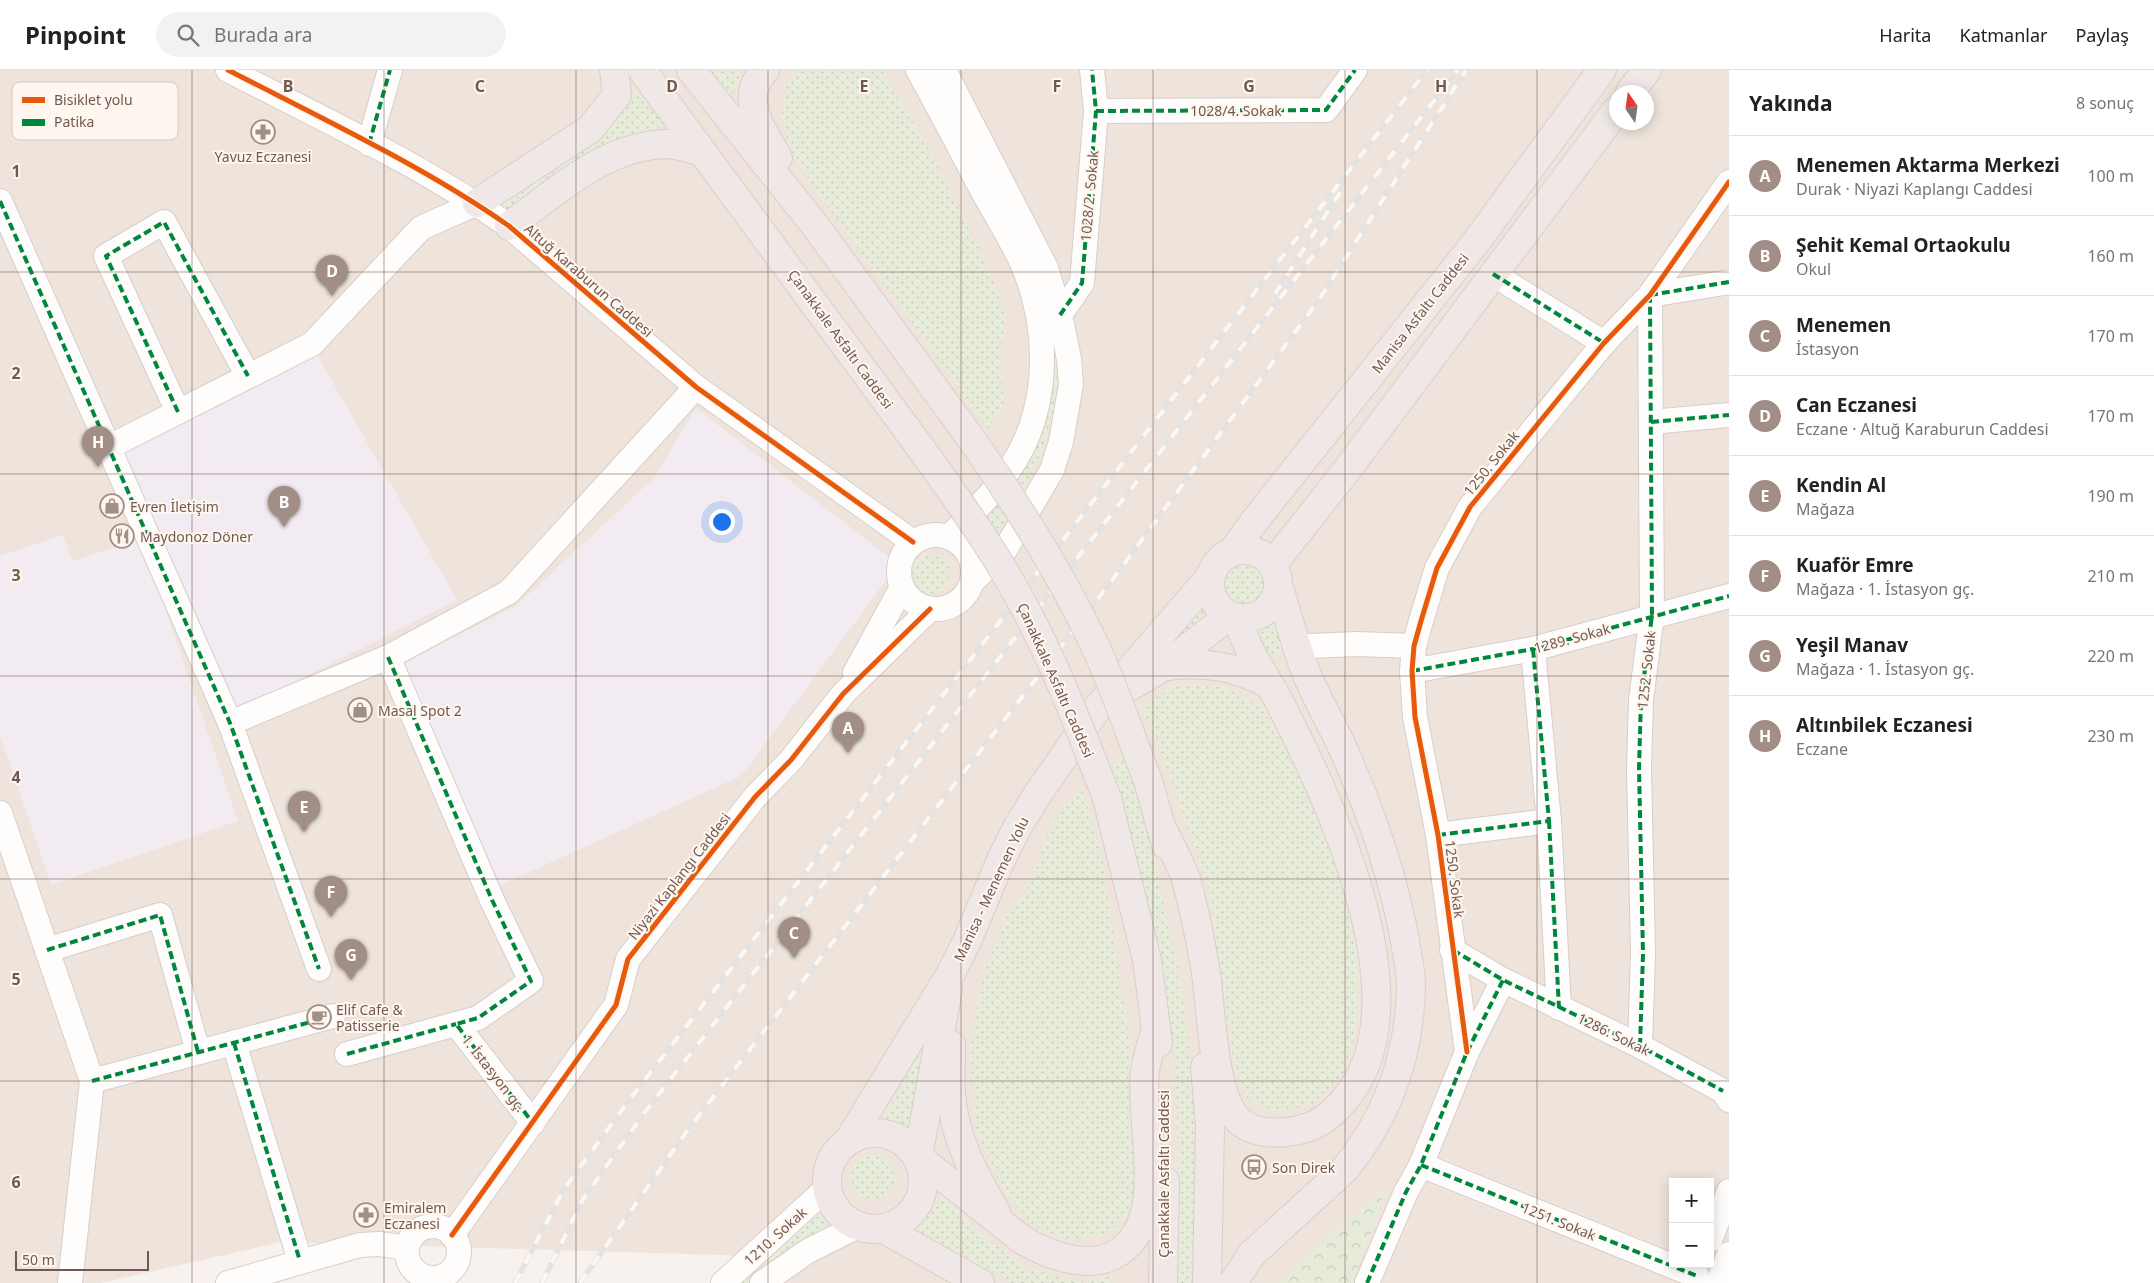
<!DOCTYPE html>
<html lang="tr">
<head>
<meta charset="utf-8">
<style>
	:root { --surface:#fff; --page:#f2f2f2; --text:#222; --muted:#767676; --line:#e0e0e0; --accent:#a18e86 }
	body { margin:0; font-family:"Noto Sans",sans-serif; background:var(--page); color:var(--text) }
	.controls { position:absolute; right:15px; bottom:15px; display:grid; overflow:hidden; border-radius:0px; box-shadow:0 2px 12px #0003 }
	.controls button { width:45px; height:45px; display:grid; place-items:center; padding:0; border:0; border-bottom:1px solid var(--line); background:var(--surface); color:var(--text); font:25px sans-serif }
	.compass { position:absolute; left:1609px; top:15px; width:45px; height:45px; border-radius:50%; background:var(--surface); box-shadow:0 2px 12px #0003; rotate:347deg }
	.scale { position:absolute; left:15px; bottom:12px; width:134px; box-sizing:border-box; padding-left:5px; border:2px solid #73584f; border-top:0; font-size:14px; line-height:18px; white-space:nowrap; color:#73584f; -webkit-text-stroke:4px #fef7f0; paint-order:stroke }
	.you { position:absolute; left:721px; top:451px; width:18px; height:18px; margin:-12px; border:4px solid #fff; border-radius:50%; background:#1a73e8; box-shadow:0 0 0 8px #1a73e833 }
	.badge { display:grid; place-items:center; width:32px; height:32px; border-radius:50%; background:var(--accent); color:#fff; font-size:16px; font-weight:700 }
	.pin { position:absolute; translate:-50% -41px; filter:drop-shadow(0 1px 2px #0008) }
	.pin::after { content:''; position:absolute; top:26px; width:18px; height:15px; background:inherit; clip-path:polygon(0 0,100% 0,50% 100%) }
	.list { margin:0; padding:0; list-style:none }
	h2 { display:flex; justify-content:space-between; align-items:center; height:65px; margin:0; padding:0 20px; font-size:21px }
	h2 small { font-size:16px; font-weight:400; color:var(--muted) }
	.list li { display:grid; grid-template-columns:32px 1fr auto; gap:15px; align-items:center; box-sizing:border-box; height:80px; padding:0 20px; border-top:1px solid var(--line) }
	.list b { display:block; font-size:19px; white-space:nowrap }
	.list p { margin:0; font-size:16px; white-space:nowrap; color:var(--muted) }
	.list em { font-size:16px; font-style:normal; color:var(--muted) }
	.icon { flex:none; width:28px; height:28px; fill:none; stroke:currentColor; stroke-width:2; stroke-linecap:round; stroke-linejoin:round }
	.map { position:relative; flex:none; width:1729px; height:1213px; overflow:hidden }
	header { display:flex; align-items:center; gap:30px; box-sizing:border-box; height:70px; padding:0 25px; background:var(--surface); border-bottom:1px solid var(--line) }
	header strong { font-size:24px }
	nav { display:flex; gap:28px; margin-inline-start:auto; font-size:18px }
	.search { width:350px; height:45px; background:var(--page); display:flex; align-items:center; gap:12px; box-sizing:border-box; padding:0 18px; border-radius:28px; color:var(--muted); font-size:19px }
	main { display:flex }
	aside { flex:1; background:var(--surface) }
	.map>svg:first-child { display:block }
	.residential { fill:#efe4db; fill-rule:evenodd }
	.education { fill:#f3ebf2 }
	.grass { fill:url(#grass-dots) }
	.park { fill:url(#park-crowns) }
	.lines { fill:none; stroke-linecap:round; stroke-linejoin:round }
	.minor-casing { stroke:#d6ceca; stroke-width:26 }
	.highway-casing { stroke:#d8cfcb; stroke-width:30 }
	.minor { stroke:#fefdfc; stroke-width:24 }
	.highway { stroke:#f0e8e6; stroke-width:28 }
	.rail-casing { stroke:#e4e3e4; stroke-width:5.5 }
	.rail { stroke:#fef7f0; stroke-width:4; stroke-dasharray:11; stroke-linecap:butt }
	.highway-bridge-casing { stroke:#d8cfcb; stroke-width:30; stroke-linecap:butt }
	.highway-bridge { stroke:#f0e8e6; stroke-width:28 }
	.quiet { stroke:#00873e; stroke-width:4; stroke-dasharray:8 4; stroke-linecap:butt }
	.cycleway-casing { stroke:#fef7f0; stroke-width:8 }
	.cycleway { stroke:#e8590c; stroke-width:5 }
	.grid { fill:none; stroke:#73584f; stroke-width:1; stroke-opacity:0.55 }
	.labels { text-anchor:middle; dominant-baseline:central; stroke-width:4; stroke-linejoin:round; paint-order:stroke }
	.street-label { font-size:14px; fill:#73584f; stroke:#fef7f0 }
	.poi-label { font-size:14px; fill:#73584f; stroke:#fef7f0; text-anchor:start }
	.key { fill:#fef7f0; stroke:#d4c7c0; stroke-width:1 }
	.key-label { font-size:14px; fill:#73584f }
	.grid-label { font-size:16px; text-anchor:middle; font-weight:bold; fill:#73584f; stroke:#fef7f0; stroke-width:4; stroke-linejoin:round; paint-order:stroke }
</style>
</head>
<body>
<header>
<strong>Pinpoint</strong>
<div class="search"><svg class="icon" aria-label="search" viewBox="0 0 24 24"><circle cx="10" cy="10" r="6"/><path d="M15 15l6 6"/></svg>Burada ara</div>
<nav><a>Harita</a><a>Katmanlar</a><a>Paylaş</a></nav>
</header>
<main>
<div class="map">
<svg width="1729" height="1213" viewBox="0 0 1729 1213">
	<defs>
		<pattern id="grass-dots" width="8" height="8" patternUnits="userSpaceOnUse" patternTransform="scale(1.25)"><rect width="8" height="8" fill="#e6ecd9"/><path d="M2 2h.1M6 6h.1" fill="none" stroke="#c9ccbc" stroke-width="1.8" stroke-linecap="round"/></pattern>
		<pattern id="park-crowns" width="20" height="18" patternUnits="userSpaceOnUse" patternTransform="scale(1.25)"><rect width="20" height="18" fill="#e6ecd9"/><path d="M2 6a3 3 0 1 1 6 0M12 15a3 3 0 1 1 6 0" fill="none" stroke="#c9ccbc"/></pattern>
	</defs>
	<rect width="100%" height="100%" fill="#f7f2ed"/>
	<path class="residential" d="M0,0H1729V1213H773L791,1187L281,1172L101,1213H0ZM1616,22H1646V52H1616ZM1673,1112H1710V1194H1673Z"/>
	<g class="education">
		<polygon points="317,285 457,530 323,598 233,641 121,384"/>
		<polygon points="696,338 898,494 741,706 501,815 400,594 516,536 655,407"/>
		<polygon points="63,465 72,491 141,468 238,751 51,815 0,665 0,486"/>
	</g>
	<g class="grass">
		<polygon points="710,0 743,0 731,27"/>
		<polygon points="800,0 882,0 928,78 973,165 1005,239 1001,290 1004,337 987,359 915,257 818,124 789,78 782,45 786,14"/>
		<polygon points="928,0 936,0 1047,215 1060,303 1054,341 1038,391 1010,443 987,479 965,464 997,431 1051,275"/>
		<polygon points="637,18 664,55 615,71 506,140 499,135 556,99 608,61"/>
		<circle cx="930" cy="504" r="20"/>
		<circle cx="1243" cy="513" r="21"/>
		<path d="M1198,536L1204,537C1209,544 1210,548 1207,556L1162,578Z"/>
		<polygon points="1275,551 1287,580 1267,588 1252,563"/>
		<polygon points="1175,614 1224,617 1263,638 1298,703 1337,800 1357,880 1357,956 1345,1003 1313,1034 1277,1043 1244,1026 1234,993 1219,897 1211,828 1170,706 1142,637"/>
		<path d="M1125,684L1147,755L1180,907L1194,1018V1114L1192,1213H1175C1177,1149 1180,1087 1176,1023C1170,911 1142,803 1111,696Z"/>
		<polygon points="1081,717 1101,780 1131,982 1134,1137 1113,1162 1069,1170 1031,1155 996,1108 976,1059 970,984 983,905 1010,839 1027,819 1053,753"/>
		<polygon points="933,958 915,1068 885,1047"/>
		<circle cx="873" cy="1107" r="22"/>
		<polygon points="942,1126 990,1171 1027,1198 1084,1213 1011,1213 962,1185 915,1164"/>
		<polygon points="822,1140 832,1152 765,1196 748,1213 738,1213"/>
		<polygon points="1117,1202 1111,1213 1086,1213"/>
	</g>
	<polygon class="park" points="1387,1115 1353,1213 1277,1213 1291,1201"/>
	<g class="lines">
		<g class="minor-casing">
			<g id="minor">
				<path d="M228,0C321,48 423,96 509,156L696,317L913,472"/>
				<path d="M918,0C940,40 961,80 982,120C996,146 1014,173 1025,200C1047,256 1049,322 1023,376C1006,411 976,440 949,467"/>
				<polyline points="944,0 1046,198 1060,245 1069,289 1071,314 1061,372 1052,400 1005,480 973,511"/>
				<polyline points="1096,41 1326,40 1355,0"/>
				<polyline points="369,74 390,0"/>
				<polyline points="0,131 230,653 319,899"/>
				<polyline points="1493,204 1604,273"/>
				<polyline points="1650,225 1729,212"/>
				<polyline points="1060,245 1082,213 1096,41 1092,0"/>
				<polyline points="178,342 106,186 164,152 248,306"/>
				<polyline points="1651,352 1729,345"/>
				<polyline points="109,377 312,274 421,158 477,133"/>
				<circle cx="936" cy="502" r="37"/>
				<polyline points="1297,575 1311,576 1357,574 1414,576"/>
				<polyline points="388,587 492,830 531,911 478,948 456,954 533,1053"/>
				<polyline points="1412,601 1533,579 1729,526"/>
				<polyline points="855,603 902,517"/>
				<polyline points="230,653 388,587 509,522 696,317"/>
				<polyline points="0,743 92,1011 70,1213"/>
				<polyline points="1549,751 1559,938"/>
				<polyline points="1438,765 1549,751 1533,579"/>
				<polyline points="47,880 160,845 198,982"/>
				<polyline points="1452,880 1503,910 1640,976 1723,1021 1729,1030"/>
				<polyline points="234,973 300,1191"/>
				<polyline points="1640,976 1643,884 1639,698 1641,630 1652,545 1650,225"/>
				<polyline points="1467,982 1438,765 1415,647 1412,601 1414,576 1421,551 1437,498 1470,437 1604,273 1650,225 1729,112"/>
				<polyline points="347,984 456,954"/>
				<polyline points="92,1011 333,946"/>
				<polyline points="1421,1095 1697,1206"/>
				<circle cx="433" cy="1182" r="26"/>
				<polyline points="452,1165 616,935 628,889 755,727 791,690 843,624 930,539"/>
				<polyline points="1710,1170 1729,1121"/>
				<polyline points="228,1213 360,1175 379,1174 407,1178"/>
				<polyline points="723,1213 827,1118"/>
				<polyline points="762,1213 808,1181 858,1156"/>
				<polyline points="1367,1213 1406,1122 1421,1095 1467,982 1503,910"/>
				<polyline points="1718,1213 1729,1184"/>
			</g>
		</g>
		<g class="highway-casing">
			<g id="highway">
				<polyline points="642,0 931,392"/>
				<polyline points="691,0 813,153 959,352"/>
				<path d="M765,0C737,29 763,60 778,88"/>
				<polyline points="1630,22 1647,0"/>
				<polyline points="477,133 590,59 617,25 614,0"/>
				<path d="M509,156C556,122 607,74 668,74C679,75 691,79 702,82"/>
				<circle cx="1244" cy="514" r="34"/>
				<polyline points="1232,482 1253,453 1476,172 1602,0"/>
				<polyline points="1272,495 1343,405 1616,41"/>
				<path d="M1165,596C1206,592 1232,595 1269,614"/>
				<polyline points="1119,623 1165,596 1230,545"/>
				<polyline points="1148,711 1166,775"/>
				<polyline points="1107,728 1147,890 1158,973"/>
				<path d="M1162,758C1170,775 1180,792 1186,809C1194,838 1200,868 1205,897C1212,938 1211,1011 1234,1045C1250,1067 1286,1065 1309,1057C1334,1048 1355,1020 1365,996C1405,896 1330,731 1284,641C1269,609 1246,583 1238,548"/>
				<path d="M948,919L918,1087L1021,1169C1046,1184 1084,1199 1112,1186C1173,1157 1138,1054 1145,1001C1147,986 1153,971 1156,957"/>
				<path d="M951,975C951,990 950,1006 951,1021C953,1065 974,1105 996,1142"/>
				<polyline points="1205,997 1210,1056 1207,1213"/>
				<circle cx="875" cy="1111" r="48"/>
				<polyline points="849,1070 951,903 968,869 1000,792 1017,758 1037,725 1099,636 1210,507"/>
				<polyline points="882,1158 980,1213"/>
				<polyline points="1163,1213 1165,1111"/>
				<path d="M1233,1213L1251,1185L1344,1100C1388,1047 1410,984 1411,915C1411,900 1407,885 1405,871C1394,809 1373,748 1348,690C1336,661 1319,634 1307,605C1295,576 1288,545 1278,515"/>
			</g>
		</g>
		<use href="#minor" class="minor"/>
		<use href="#highway" class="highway"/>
		<g class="rail-casing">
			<g id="rail">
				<polyline points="1275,224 1341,121"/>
				<polyline points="515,1213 564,1119 630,1029 1427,0"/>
				<polyline points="542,1213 583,1129 645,1042 1458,0"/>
				<polyline points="580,1213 687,1061 1113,509 1318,231 1466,0"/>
			</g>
		</g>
		<use href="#rail" class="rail"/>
		<g class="highway-bridge-casing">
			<g id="highway-bridge">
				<path d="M959,352C1011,424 1059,499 1097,580C1116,622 1131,667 1148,711"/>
				<path d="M931,392C963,438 996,483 1022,533C1056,595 1081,662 1107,728"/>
			</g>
		</g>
		<use href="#highway-bridge" class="highway-bridge"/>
		<g class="quiet">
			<polyline points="1096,41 1326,40 1355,0"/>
			<polyline points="369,74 390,0"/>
			<polyline points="0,131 230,653 319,899"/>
			<polyline points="1493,204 1604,273"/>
			<polyline points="1650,225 1729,212"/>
			<polyline points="1060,245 1082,213 1096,41 1092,0"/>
			<polyline points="178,342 106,186 164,152 248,306"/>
			<polyline points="1651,352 1729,345"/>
			<polyline points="388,587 492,830 531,911 478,948 456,954 533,1053"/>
			<polyline points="1412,601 1533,579 1729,526"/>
			<polyline points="1549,751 1559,938"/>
			<polyline points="1438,765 1549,751 1533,579"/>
			<polyline points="47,880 160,845 198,982"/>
			<polyline points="1453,880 1503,910 1640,976 1723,1021"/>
			<polyline points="234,973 300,1191"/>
			<polyline points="1640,976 1643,884 1639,698 1641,630 1652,545 1650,225"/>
			<polyline points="347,984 456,954"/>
			<polyline points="92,1011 333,946"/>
			<polyline points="1421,1095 1697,1206"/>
			<polyline points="1367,1213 1406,1122 1421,1095 1467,982 1503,910"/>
		</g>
		<g class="cycleway-casing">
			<g id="cycleway">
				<path d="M228,0C321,48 423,96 509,156L696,317L913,472"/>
				<polyline points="1467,982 1438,765 1415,647 1412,601 1414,576 1421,551 1437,498 1470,437 1604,273 1650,225 1729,112"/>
				<polyline points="452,1165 616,935 628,889 755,727 791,690 843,624 930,539"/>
			</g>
		</g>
		<use href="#cycleway" class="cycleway"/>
	</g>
	<path class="grid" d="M192,0V1213M384,0V1213M576,0V1213M768,0V1213M961,0V1213M1153,0V1213M1345,0V1213M1537,0V1213M0,202H1729M0,404H1729M0,606H1729M0,809H1729M0,1011H1729"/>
	<defs>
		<g id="pharmacy-ring" transform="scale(1.25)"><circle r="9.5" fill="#fef7f0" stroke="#a18e86" stroke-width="1.5"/><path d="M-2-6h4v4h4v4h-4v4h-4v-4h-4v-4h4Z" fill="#a18e86"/></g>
		<g id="shop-ring" transform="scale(1.25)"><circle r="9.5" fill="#fef7f0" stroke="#a18e86" stroke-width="1.5"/><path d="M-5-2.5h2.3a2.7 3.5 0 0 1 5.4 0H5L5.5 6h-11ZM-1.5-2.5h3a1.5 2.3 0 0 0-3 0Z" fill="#a18e86"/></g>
		<g id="restaurant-ring" transform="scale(1.25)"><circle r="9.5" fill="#fef7f0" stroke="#a18e86" stroke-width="1.5"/><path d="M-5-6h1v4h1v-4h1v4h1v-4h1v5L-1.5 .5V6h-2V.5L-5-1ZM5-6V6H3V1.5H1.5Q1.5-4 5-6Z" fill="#a18e86"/></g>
		<g id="cafe-ring" transform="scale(1.25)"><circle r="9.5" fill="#fef7f0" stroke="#a18e86" stroke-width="1.5"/><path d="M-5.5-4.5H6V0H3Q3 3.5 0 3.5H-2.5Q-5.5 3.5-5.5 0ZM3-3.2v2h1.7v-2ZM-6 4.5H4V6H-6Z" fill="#a18e86"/></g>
		<g id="bus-ring" transform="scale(1.25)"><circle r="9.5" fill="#fef7f0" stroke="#a18e86" stroke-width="1.5"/><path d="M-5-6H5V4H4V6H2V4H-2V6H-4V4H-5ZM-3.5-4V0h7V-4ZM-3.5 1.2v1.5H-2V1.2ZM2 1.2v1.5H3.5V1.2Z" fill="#a18e86"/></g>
	</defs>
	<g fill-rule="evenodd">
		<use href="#pharmacy-ring" x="263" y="62"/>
		<use href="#shop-ring" x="112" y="436"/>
		<use href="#restaurant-ring" x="122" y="466"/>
		<use href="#shop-ring" x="360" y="640"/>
		<use href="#cafe-ring" x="319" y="947"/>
		<use href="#bus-ring" x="1254" y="1097"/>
		<use href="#pharmacy-ring" x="366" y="1145"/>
	</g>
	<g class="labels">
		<g class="street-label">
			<text x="1236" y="40">1028/4. Sokak</text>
			<text transform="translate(1089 126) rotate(-85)">1028/2. Sokak</text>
			<text transform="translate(589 210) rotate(41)">Altuğ Karaburun Caddesi</text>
			<text transform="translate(1420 243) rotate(-52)">Manisa Asfaltı Caddesi</text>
			<text transform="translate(841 269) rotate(54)">Çanakkale Asfaltı Caddesi</text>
			<text transform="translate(1491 393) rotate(-51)">1250. Sokak</text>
			<text transform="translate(1572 568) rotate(-15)">1289. Sokak</text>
			<text transform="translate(1646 600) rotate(-84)">1252. Sokak</text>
			<text transform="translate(1056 610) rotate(66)">Çanakkale Asfaltı Caddesi</text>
			<text transform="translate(679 806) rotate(-52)">Niyazi Kaplangı Caddesi</text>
			<text transform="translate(1455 809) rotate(83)">1250. Sokak</text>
			<text transform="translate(991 819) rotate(-65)">Manisa - Menemen Yolu</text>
			<text transform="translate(1614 964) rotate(26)">1286. Sokak</text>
			<text transform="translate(494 1003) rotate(52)">1. İstasyon gç.</text>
			<text transform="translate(1163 1104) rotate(-90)">Çanakkale Asfaltı Caddesi</text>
			<text transform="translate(1559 1151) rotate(22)">1251. Sokak</text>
			<text transform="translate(775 1166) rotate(-42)">1210. Sokak</text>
		</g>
		<g class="poi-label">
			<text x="263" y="86" text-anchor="middle">Yavuz Eczanesi</text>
			<text x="130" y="436">Evren İletişim</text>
			<text x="140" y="466">Maydonoz Döner</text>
			<text x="378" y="640">Masal Spot 2</text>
			<text x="336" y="939">Elif Cafe &amp;<tspan x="336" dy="16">Patisserie</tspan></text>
			<text x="1272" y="1097">Son Direk</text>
			<text x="384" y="1137">Emiralem<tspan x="384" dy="16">Eczanesi</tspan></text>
		</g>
	</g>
	<rect x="12" y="12" width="166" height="58" rx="8" class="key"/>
	<rect x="22" y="27" width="23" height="6" fill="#e8590c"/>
	<rect x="22" y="49" width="23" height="7" fill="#00873e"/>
	<g class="key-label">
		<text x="54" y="35">Bisiklet yolu</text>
		<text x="54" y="57">Patika</text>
	</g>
	<g class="grid-label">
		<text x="288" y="22">B</text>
		<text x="480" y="22">C</text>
		<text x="672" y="22">D</text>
		<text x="864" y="22">E</text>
		<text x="1057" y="22">F</text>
		<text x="1249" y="22">G</text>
		<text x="1441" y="22">H</text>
		<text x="16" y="107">1</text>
		<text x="16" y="309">2</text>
		<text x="16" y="511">3</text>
		<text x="16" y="713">4</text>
		<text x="16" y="915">5</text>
		<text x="16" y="1118">6</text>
	</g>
</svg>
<div class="controls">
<button>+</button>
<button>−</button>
</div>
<svg class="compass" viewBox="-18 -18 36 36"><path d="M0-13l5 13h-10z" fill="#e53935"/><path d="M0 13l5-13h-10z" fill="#767676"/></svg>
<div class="scale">50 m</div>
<div class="you"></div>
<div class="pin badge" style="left:848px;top:683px">A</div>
<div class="pin badge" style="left:284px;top:457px">B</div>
<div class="pin badge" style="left:794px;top:888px">C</div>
<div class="pin badge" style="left:332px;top:226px">D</div>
<div class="pin badge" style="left:304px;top:762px">E</div>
<div class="pin badge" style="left:331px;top:847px">F</div>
<div class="pin badge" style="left:351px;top:910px">G</div>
<div class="pin badge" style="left:98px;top:397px">H</div>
</div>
<aside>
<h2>Yakında<small>8 sonuç</small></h2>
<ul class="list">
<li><span class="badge">A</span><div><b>Menemen Aktarma Merkezi</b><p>Durak · Niyazi Kaplangı Caddesi</p></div><em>100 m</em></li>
<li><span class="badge">B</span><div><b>Şehit Kemal Ortaokulu</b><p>Okul</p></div><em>160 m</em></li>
<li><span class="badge">C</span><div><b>Menemen</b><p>İstasyon</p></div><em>170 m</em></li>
<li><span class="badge">D</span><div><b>Can Eczanesi</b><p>Eczane · Altuğ Karaburun Caddesi</p></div><em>170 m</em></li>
<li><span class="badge">E</span><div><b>Kendin Al</b><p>Mağaza</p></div><em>190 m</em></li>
<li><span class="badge">F</span><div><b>Kuaför Emre</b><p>Mağaza · 1. İstasyon gç.</p></div><em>210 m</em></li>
<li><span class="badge">G</span><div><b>Yeşil Manav</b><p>Mağaza · 1. İstasyon gç.</p></div><em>220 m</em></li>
<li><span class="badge">H</span><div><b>Altınbilek Eczanesi</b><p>Eczane</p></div><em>230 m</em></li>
</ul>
</aside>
</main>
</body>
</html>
